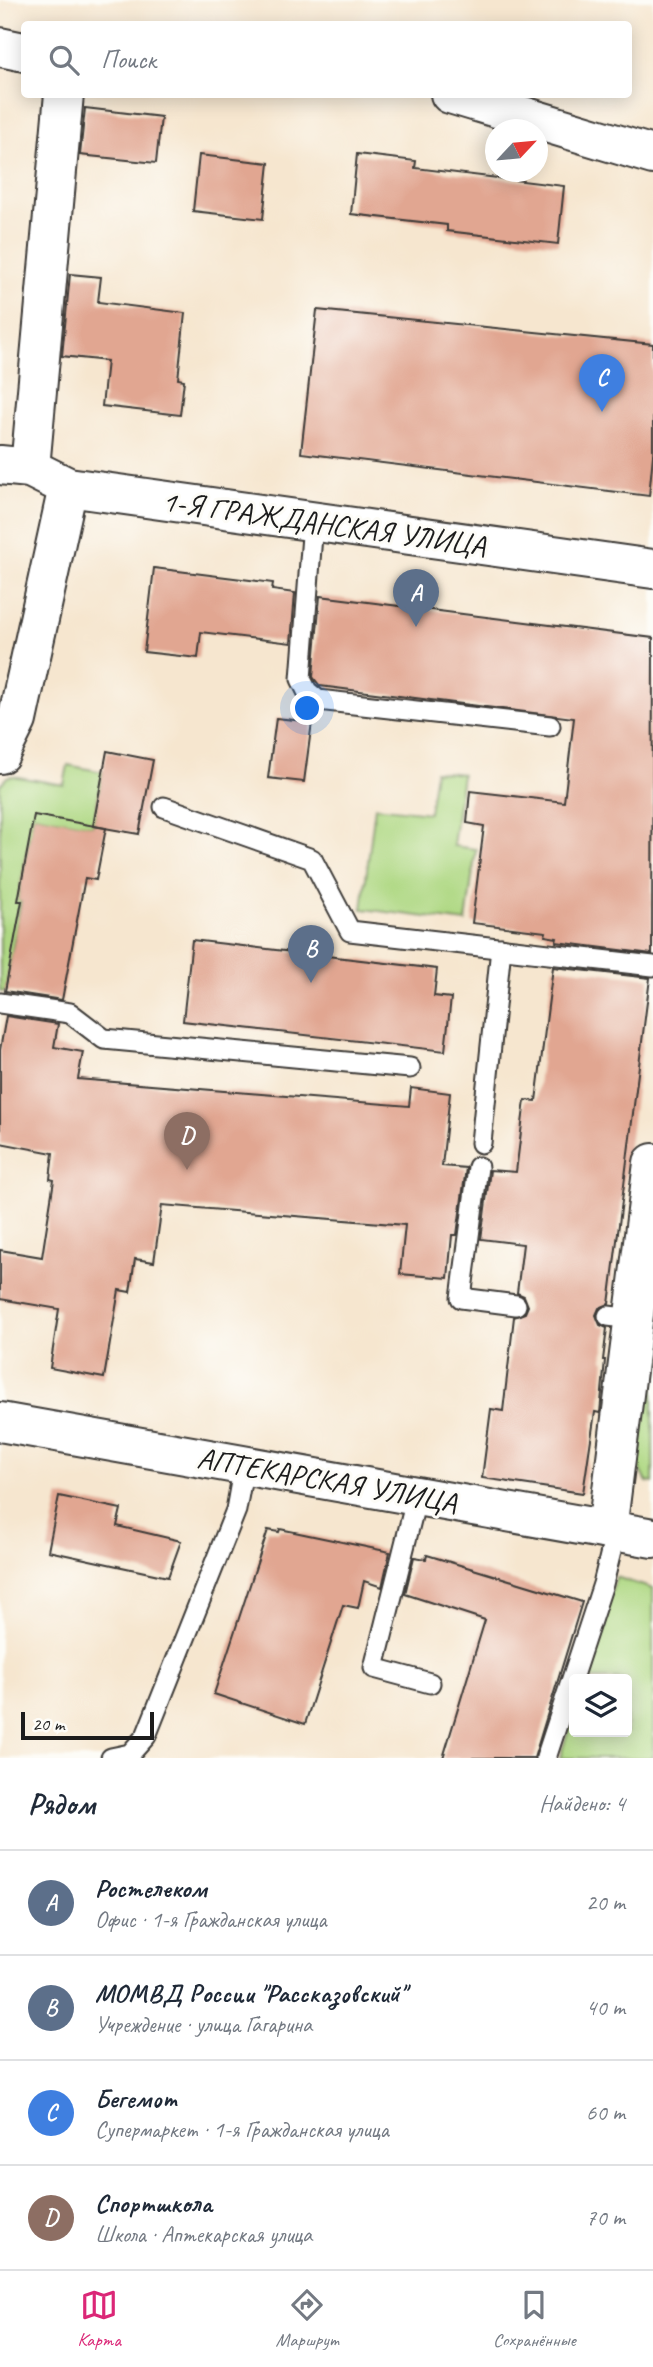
<!DOCTYPE html>
<html lang="ru">
<head>
<meta charset="utf-8">
<style>
	:root { --surface:#fff; --page:#f6f6f7; --text:#1f2937; --muted:#747a83; --line:#e0e1e3; --accent:#db2777 }
	body { margin:0; font-family:Caveat,sans-serif; background:var(--page); color:var(--text) }
	.controls { position:absolute; right:21px; bottom:21px; display:grid; overflow:hidden; border-radius:7px; box-shadow:0 4px 18px #0003 }
	.controls button { width:63px; height:63px; display:grid; place-items:center; padding:0; border:0; border-bottom:2px solid var(--line); background:var(--surface); color:var(--text); font:35px sans-serif }
	.compass { position:absolute; left:485px; top:119px; width:63px; height:63px; border-radius:50%; background:var(--surface); box-shadow:0 4px 18px #0003; rotate:64deg }
	.scale { position:absolute; left:21px; bottom:18px; width:133px; box-sizing:border-box; padding-left:7px; border:4px solid #1c1c1c; border-top:0; font-size:19px; line-height:24px; white-space:nowrap; color:#1c1c1c; -webkit-text-stroke:5px #fdfcf7; paint-order:stroke }
	.you { position:absolute; left:308px; top:709px; width:24px; height:24px; margin:-18px; border:5px solid #fff; border-radius:50%; background:#1a73e8; box-shadow:0 0 0 10px #1a73e833 }
	.badge { display:grid; place-items:center; width:46px; height:46px; border-radius:50%; background:var(--accent); color:#fff; font-size:23px; font-weight:700 }
	.pin { position:absolute; translate:-50% -58px; filter:drop-shadow(0 2px 4px #0008) }
	.pin::after { content:''; position:absolute; top:37px; width:24px; height:21px; background:inherit; clip-path:polygon(0 0,100% 0,50% 100%) }
	.list { margin:0; padding:0; list-style:none }
	h2 { display:flex; justify-content:space-between; align-items:center; height:91px; margin:0; padding:0 28px; font-size:30px }
	h2 small { font-size:23px; font-weight:400; color:var(--muted) }
	.list li { display:grid; grid-template-columns:46px 1fr auto; gap:21px; align-items:center; box-sizing:border-box; height:105px; padding:0 28px; border-top:2px solid var(--line) }
	.list b { display:block; font-size:26px; white-space:nowrap }
	.list p { margin:0; font-size:23px; white-space:nowrap; color:var(--muted) }
	.list em { font-size:23px; font-style:normal; color:var(--muted) }
	.icon { flex:none; width:38px; height:38px; fill:none; stroke:currentColor; stroke-width:2; stroke-linecap:round; stroke-linejoin:round }
	.map { position:relative; flex:none; width:653px; height:1758px; overflow:hidden }
	.search { position:absolute; background:var(--surface); box-shadow:0 4px 18px #0003; left:21px; right:21px; top:21px; height:77px; display:flex; align-items:center; gap:18px; box-sizing:border-box; padding:0 24px; border-radius:7px; color:var(--muted); font-size:26px }
	.sheet { height:511px; background:var(--surface) }
	nav { display:flex; justify-content:space-around; align-items:center; box-sizing:border-box; height:98px; border-top:2px solid var(--line); background:var(--surface); font-size:19px; color:var(--muted) }
	nav a { display:grid; justify-items:center; gap:4px }
	nav .on { color:var(--accent) }
	.map>svg:first-child { display:block }
	.green { fill:#afd883; stroke:#667a50; stroke-width:2 }
	.building { fill:#e1a691 }
	.lines { fill:none; stroke-linecap:round; stroke-linejoin:round }
	.service-casing { stroke:#3d3a37; stroke-width:23 }
	.minor-casing { stroke:#3d3a37; stroke-width:42 }
	.tertiary-casing { stroke:#3d3a37; stroke-width:42 }
	.service { stroke:#fff; stroke-width:19 }
	.minor { stroke:#fff; stroke-width:38 }
	.tertiary { stroke:#fff; stroke-width:38 }
	.labels { text-anchor:middle; dominant-baseline:central; stroke-width:6; stroke-linejoin:round; paint-order:stroke }
	.street-label { font-size:30px; fill:#1c1c1c; stroke:#fdfcf7 }
</style>
</head>
<body>
<div class="map">
<svg width="653" height="1758" viewBox="0 0 653 1758">
	<rect width="100%" height="100%" fill="#fdfcf7"/>
	<filter id="ink" filterUnits="userSpaceOnUse"><feTurbulence type="fractalNoise" baseFrequency=".0143" numOctaves="2"/><feDisplacementMap in="SourceGraphic" scale="14" xChannelSelector="R" yChannelSelector="G"/><feConvolveMatrix kernelMatrix="1 2 1 2 8 2 1 2 1" color-interpolation-filters="sRGB"/></filter>
	<filter id="wash" filterUnits="userSpaceOnUse"><feTurbulence type="fractalNoise" baseFrequency=".00686" numOctaves="4" result="noise"/><feDisplacementMap in="SourceGraphic" scale="28" xChannelSelector="R" yChannelSelector="G"/><feGaussianBlur stdDeviation="1.57" result="paint"/><feColorMatrix in="noise" values="0 0 0 0 0 0 0 0 0 0 0 0 0 0 0 0 0 1.4 0 .05"/><feComposite in="paint" operator="in"/></filter>
	<g filter="url(#wash)">
		<rect width="100%" height="100%" fill="#f6e6cf"/>
		<g class="green">
			<polygon points="68,765 103,772 93,826 34,815 18,900 21,901 5,992 0,991 0,785 7,777 12,776 64,785"/>
			<polygon points="435,771 462,774 453,846 476,849 466,922 362,909 375,807 429,813"/>
			<polygon points="653,1360 653,1483 647,1482 639,1467 638,1459"/>
			<polygon points="616,1577 653,1589 653,1758 560,1758 574,1711 574,1732 627,1732 627,1679 584,1679"/>
		</g>
		<g id="blocks">
			<g class="building">
				<polygon points="85,108 161,117 156,163 80,155"/>
				<polygon points="357,154 416,161 415,168 564,186 558,244 447,231 447,225 351,214"/>
				<polygon points="199,155 269,163 263,219 193,211"/>
				<polygon points="70,274 101,277 98,302 185,313 178,379 184,380 180,415 102,406 107,361 62,356"/>
				<polygon points="317,310 653,344 653,455 649,496 301,453"/>
				<polygon points="154,568 273,583 272,590 295,593 291,643 201,632 198,658 144,652"/>
				<polygon points="320,596 653,638 652,954 556,942 557,938 545,936 546,932 472,923 484,826 467,823 470,791 564,802 574,718 320,686 313,677"/>
				<polygon points="276,718 312,722 304,782 268,778"/>
				<polygon points="107,751 153,760 139,834 93,826"/>
				<polygon points="34,815 106,828 96,880 85,878 62,1000 5,991 22,901 18,901"/>
				<polygon points="192,940 437,969 434,996 451,998 445,1051 183,1021"/>
				<polygon points="553,967 650,978 609,1304 599,1308 596,1315 600,1325 607,1328 603,1360 605,1360 600,1413 595,1412 583,1493 482,1478 491,1409 503,1411 514,1317 525,1313 528,1306 524,1296 517,1293 523,1244 481,1239 490,1170 516,1172 525,1100 536,1101"/>
				<polygon points="6,1016 58,1024 54,1047 83,1052 78,1079 409,1106 411,1088 450,1093 442,1166 466,1168 457,1235 452,1235 448,1278 400,1274 405,1225 162,1205 154,1262 135,1259 130,1292 119,1290 104,1378 50,1368 59,1309 0,1299 0,1250 42,1257 54,1180 50,1179 53,1153 0,1143 0,1050"/>
				<polygon points="59,1496 121,1509 117,1526 181,1541 168,1577 48,1551"/>
				<polygon points="280,1529 390,1552 382,1587 364,1581 358,1608 343,1605 305,1724 214,1694 268,1530 279,1532"/>
				<polygon points="427,1555 582,1602 534,1758 443,1758 485,1620 405,1594 414,1557 426,1559"/>
			</g>
		</g>
	</g>
	<g filter="url(#ink)">
		<use href="#blocks" fill-opacity="0" stroke="#3d3a37" stroke-width="2"/>
		<g class="lines">
			<g class="service-casing">
				<g id="service">
					<polyline points="313,522 301,679 307,691 318,700 550,726"/>
					<polyline points="164,807 312,859 350,931 653,966"/>
					<polyline points="0,1003 70,1013 104,1039 410,1068"/>
					<polyline points="481,1143 501,948"/>
					<polyline points="478,1167 461,1298 516,1305"/>
					<polyline points="608,1316 633,1319"/>
					<polyline points="417,1496 374,1668 430,1683"/>
					<polyline points="111,1758 130,1754 146,1736 236,1510 244,1465"/>
					<polyline points="546,1758 603,1584 616,1531"/>
				</g>
			</g>
			<g class="minor-casing">
				<g id="minor">
					<polyline points="0,47 24,52"/>
					<polyline points="450,94 653,155"/>
					<polyline points="0,465 30,468 68,487 653,569"/>
					<polyline points="30,468 64,94"/>
					<polyline points="0,754 17,720 68,487"/>
					<polyline points="607,1530 653,1163"/>
				</g>
			</g>
			<g class="tertiary-casing">
				<polyline id="tertiary" points="0,1422 653,1538"/>
			</g>
			<use href="#service" class="service"/>
			<use href="#minor" class="minor"/>
			<use href="#tertiary" class="tertiary"/>
		</g>
	</g>
	<g class="labels">
		<g class="street-label">
			<text transform="translate(324 523) rotate(8)">1-Я ГРАЖДАНСКАЯ УЛИЦА</text>
			<text transform="translate(327 1480) rotate(10)">АПТЕКАРСКАЯ УЛИЦА</text>
		</g>
	</g>
</svg>
<div class="controls">
<button><svg class="icon" aria-label="layers" viewBox="0 0 24 24"><path d="M12 4l9 5-9 5-9-5zM3 14l9 5 9-5"/></svg></button>
</div>
<svg class="compass" viewBox="-18 -18 36 36"><path d="M0-13l5 13h-10z" fill="#e53935"/><path d="M0 13l5-13h-10z" fill="#747a83"/></svg>
<div class="scale">20 m</div>
<div class="you"></div>
<div class="pin badge" style="left:416px;top:627px;background:#5c6f8a">A</div>
<div class="pin badge" style="left:311px;top:983px;background:#5c6f8a">B</div>
<div class="pin badge" style="left:602px;top:412px;background:#3f7fe0">C</div>
<div class="pin badge" style="left:187px;top:1170px;background:#8d6e63">D</div>
<div class="search"><svg class="icon" aria-label="search" viewBox="0 0 24 24"><circle cx="10" cy="10" r="6"/><path d="M15 15l6 6"/></svg>Поиск</div>
</div>
<section class="sheet">
<h2>Рядом<small>Найдено: 4</small></h2>
<ul class="list">
<li><span class="badge" style="background:#5c6f8a">A</span><div><b>Ростелеком</b><p>Офис · 1-я Гражданская улица</p></div><em>20 m</em></li>
<li><span class="badge" style="background:#5c6f8a">B</span><div><b>МОМВД России &quot;Рассказовский&quot;</b><p>Учреждение · улица Гагарина</p></div><em>40 m</em></li>
<li><span class="badge" style="background:#3f7fe0">C</span><div><b>Бегемот</b><p>Супермаркет · 1-я Гражданская улица</p></div><em>60 m</em></li>
<li><span class="badge" style="background:#8d6e63">D</span><div><b>Спортшкола</b><p>Школа · Аптекарская улица</p></div><em>70 m</em></li>
</ul>
</section>
<nav>
<a class="on"><svg class="icon" aria-label="map" viewBox="0 0 24 24"><path d="M3 6l6-2 6 2 6-2v14l-6 2-6-2-6 2zM9 4v14M15 6v14"/></svg>Карта</a>
<a><svg class="icon" aria-label="directions" viewBox="0 0 24 24"><path d="M12 3l9 9-9 9-9-9zM9 14v-3h6M13 9l2 2-2 2"/></svg>Маршрут</a>
<a><svg class="icon" aria-label="saved" viewBox="0 0 24 24"><path d="M7 4h10v16l-5-4-5 4z"/></svg>Сохранённые</a>
</nav>
</body>
</html>
